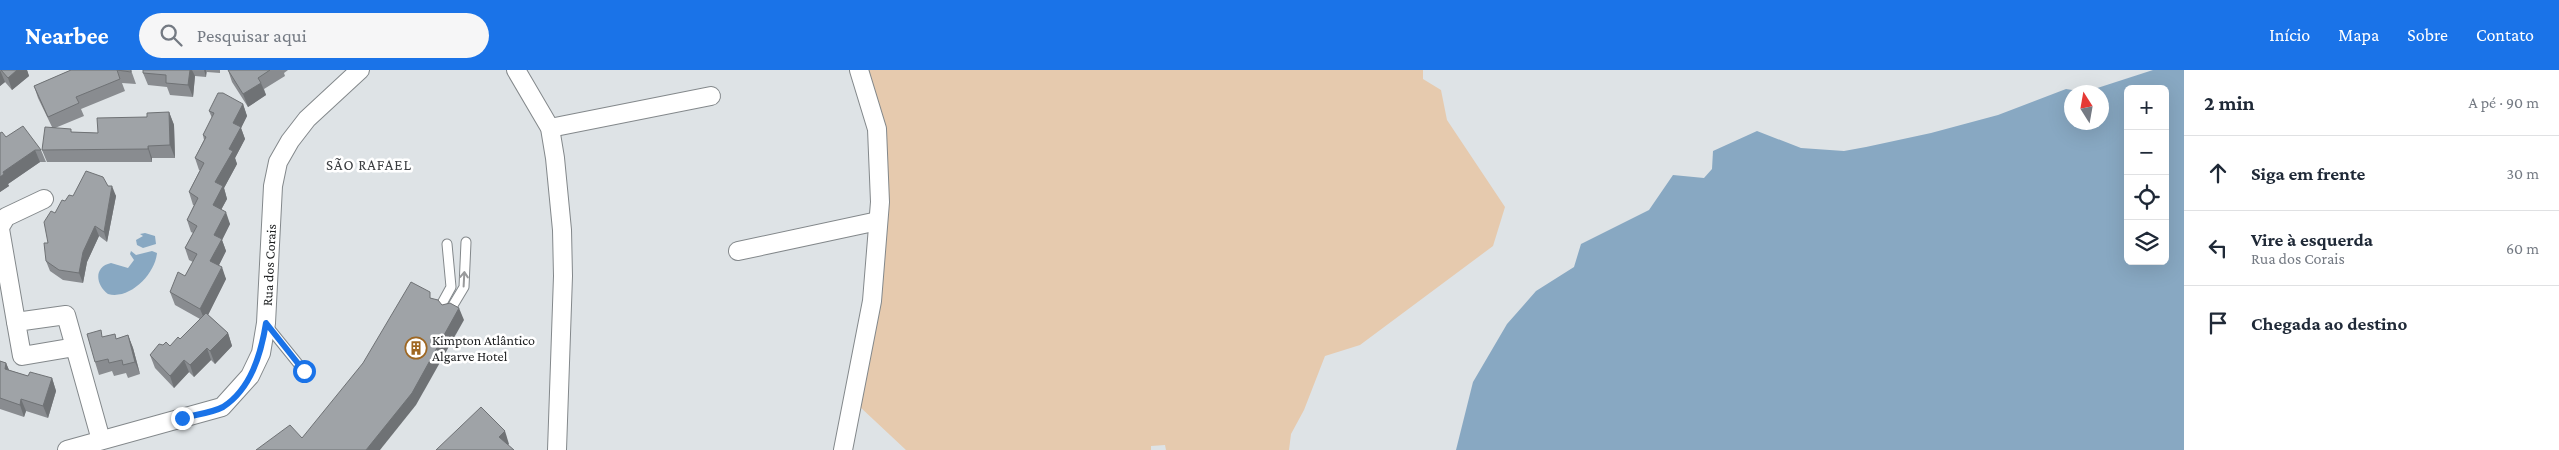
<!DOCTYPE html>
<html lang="pt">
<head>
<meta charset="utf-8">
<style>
	:root { --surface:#fff; --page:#f6f6f7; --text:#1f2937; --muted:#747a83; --line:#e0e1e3; --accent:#1a73e8 }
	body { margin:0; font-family:"Crimson Pro",serif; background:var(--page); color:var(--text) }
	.controls { position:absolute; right:15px; top:15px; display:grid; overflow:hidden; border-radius:8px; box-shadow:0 5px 20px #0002 }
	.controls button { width:45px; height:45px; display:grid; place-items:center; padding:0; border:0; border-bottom:1px solid var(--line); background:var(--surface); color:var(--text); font:25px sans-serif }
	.compass { position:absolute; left:2064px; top:15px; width:45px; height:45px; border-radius:50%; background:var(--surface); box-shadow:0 5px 20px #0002; rotate:349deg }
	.stop { position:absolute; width:15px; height:15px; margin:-11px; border:4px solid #1a73e8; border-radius:50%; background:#fff }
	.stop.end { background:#1a73e8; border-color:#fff; box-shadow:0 1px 5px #0008 }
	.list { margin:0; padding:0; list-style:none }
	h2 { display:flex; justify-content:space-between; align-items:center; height:65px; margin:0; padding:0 20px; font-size:21px }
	h2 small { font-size:16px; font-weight:400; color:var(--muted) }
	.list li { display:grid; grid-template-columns:32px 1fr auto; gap:15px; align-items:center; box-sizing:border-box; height:75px; padding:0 20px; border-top:1px solid var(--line) }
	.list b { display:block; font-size:19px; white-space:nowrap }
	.list p { margin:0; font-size:16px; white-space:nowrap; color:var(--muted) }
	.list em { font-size:16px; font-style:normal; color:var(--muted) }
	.icon { flex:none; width:28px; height:28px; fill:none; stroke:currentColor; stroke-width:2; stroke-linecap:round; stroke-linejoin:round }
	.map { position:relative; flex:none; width:2184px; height:380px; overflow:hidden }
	header { display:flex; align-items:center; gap:30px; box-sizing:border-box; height:70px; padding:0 25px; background:var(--accent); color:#fff }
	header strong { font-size:24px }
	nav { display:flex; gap:28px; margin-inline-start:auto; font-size:18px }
	.search { width:350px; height:45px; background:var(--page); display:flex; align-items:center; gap:12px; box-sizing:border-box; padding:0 18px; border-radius:28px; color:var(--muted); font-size:19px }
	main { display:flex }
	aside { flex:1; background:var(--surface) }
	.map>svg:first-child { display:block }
	.green { fill:#e6caae }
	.water { fill:#88a8c2; fill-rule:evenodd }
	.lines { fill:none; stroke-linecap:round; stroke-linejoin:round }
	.lane-casing { stroke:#83888b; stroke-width:11 }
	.street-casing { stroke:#83888b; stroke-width:20 }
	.lane { stroke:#fff; stroke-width:9 }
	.street { stroke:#fff; stroke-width:18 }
	.wall { fill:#898c90 }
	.shaded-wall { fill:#6f7275 }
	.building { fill:#9fa3a7; stroke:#6f7275 }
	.oneway { stroke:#999a9b }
	.route { stroke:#1a73e8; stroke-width:6 }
	.labels { text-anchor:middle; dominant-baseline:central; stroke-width:5; stroke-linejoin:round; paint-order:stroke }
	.street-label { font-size:14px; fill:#1d1f20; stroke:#fff }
	.poi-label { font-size:14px; fill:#1d1f20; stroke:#fff; text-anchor:start }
	.neighbourhood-label { font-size:15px; letter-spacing:1px; fill:#3b3e41; stroke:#fff }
</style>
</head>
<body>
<header>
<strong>Nearbee</strong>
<div class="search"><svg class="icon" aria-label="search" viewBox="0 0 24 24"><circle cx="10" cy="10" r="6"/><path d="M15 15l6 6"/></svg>Pesquisar aqui</div>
<nav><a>Início</a><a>Mapa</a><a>Sobre</a><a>Contato</a></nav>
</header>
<main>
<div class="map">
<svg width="2184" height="380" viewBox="0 0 2184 380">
	<rect width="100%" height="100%" fill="#dee3e6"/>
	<polygon class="green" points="866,0 1423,0 1423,9 1441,20 1447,50 1505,137 1493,176 1360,275 1325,286 1304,340 1291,364 1289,380 1166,380 1165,375 1151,376 1151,380 906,380 859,336 885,183 885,57"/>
	<g class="water">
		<path d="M2153,0H2184V380H1456L1473,312L1507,254L1536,221L1574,197L1581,174L1649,140L1673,105L1704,108L1712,99L1713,81L1757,61L1801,78L1844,81L1866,77L1931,63L1998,45L2066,19L2085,22ZM2128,19H2165V191H2128ZM2102,22V52H2072V22Z"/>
		<polygon points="145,163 155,166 156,174 143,178 137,175 136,170 143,166 140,164"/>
		<path d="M131,181L136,185L152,181L157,183C155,204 130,230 108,224C96,215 93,197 111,193L128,198L134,190L130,184Z"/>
	</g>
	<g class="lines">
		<g class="lane-casing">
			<g id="lane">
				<polyline points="440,237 451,217 447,174"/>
				<polyline points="449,242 464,217 466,172"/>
				<polyline points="266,254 304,301"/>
			</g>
		</g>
		<g class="street-casing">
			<g id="street">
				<polyline points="516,0 550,58 555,88 562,160 563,206 557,380"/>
				<polyline points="550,58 711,26"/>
				<polyline points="0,157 6,147 44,129"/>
				<polyline points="0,159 16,252"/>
				<polyline points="738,181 878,151"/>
				<polyline points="75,277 22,286 16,252 66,245 101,370"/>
				<polyline points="67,380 222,337 250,306 261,283 266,253 273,116 278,92 290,71 307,49 360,0"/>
				<polyline points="843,380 872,231 880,132 877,59 859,0"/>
			</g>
		</g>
		<use href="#lane" class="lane"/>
		<use href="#street" class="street"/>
	</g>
	<g class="wall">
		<polygon points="0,0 27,0 29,6 12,20 5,12 0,16"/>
		<polygon points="71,0 131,0 136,14 122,13 125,21 81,39 84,46 55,58 72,62 98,63 147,47 169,42 174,55 175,88 152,88 152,92 47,92 42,80 52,57 38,28 34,16"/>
		<polygon points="143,0 220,0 220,3 207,2 206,7 195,6 193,27 170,25 167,17 148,15 143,3"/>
		<polygon points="228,0 288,0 284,3 285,6 264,19 266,25 248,37 232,12"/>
		<polygon points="243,34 247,46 241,58 245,69 235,88 237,94 224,118 227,129 221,140 230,154 222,170 226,181 219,195 226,209 208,245 228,263 232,276 215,294 211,290 194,307 189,302 174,318 155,298 150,285 163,275 170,276 180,269 200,249 175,235 170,222 185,206 193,192 189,190 185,178 193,163 191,162 187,150 194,135 193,135 189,122 200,100 199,100 195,88 204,70 203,65 212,48 209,41"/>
		<polygon points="6,67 41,80 46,92 40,92 8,114 9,116 0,122"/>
		<polygon points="108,116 116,126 107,172 99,166 87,192 83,213 63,210 50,201 46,191 48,173 55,143 73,126"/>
		<polygon points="128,265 133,278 140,304 128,308 126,303 114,306 112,301 99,305 95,292 103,267 116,269"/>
		<polygon points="0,291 6,293 9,300 28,306 52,308 56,321 48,348 26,341 24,347 0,339"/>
	</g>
	<g class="shaded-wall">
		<polygon points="0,0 5,12 0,16"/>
		<polygon points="17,0 27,0 29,6 12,20 8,8"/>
		<polygon points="190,0 192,0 195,6 193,27 188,15"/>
		<polygon points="204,0 206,0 206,7"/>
		<polygon points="261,13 266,25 248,37 243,24"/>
		<polygon points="243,34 247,46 241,58 245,69 235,88 237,94 224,118 227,129 217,147 213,135 215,112 229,79 233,53"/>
		<polygon points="169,42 174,55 175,88 170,75"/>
		<polygon points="148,76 152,88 152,92 148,79"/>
		<polygon points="35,80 40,92 8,114 9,116 0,122 0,107 3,102"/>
		<polygon points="112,116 116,126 107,172 104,162"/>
		<polygon points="226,142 230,154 222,170 226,181 215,203 210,191 214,165"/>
		<polygon points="95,156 99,166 87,192 83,213 79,203 83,182"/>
		<polygon points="222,197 226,209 205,251 200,239"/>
		<polygon points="459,238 464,250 416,335 380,380 366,380"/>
		<polygon points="228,263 232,276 215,294 210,281"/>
		<polygon points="128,265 133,278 140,304 135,292"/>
		<polygon points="207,278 211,290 194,307 190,295"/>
		<polygon points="184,290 189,302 174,318 170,306"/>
		<polygon points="6,293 11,305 5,299"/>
		<polygon points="52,308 56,321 48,348 43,336"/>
		<polygon points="21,329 26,341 24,347 20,335"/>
		<polygon points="505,361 509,374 504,380 499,367"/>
	</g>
	<g class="building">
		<polygon points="1,0 17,0 8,8"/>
		<polygon points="71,0 131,0 131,2 117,0 120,9 76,27 79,33 48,47 34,16"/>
		<polygon points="143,0 190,0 188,15 166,13 166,5 143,3"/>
		<polygon points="228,0 270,0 258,8 261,13 243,24"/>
		<polygon points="218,23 223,23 243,34 233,53 241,57 229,79 233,81 215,112 223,116 213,135 226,142 214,165 222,169 210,191 222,197 200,239 170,222 178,202 185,206 197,184 185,178 197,156 187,150 198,128 189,122 204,93 195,88 206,67 203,65 214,43 209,41"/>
		<polygon points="169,42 170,75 148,76 148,79 42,80 45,57 71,59 71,62 98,63 97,48 147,47 147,43"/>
		<polygon points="23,56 41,80 35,80 3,102 4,104 0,107 0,63 2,62 6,67"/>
		<polygon points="86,101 103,107 108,116 112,116 104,162 95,156 83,182 79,203 59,200 46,191 44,173 48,173 44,152 51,141 55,143 62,130 65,131 69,125 73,126"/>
		<polygon points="411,212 430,222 430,228 438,230 442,235 450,233 459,238 412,323 366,380 256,380 290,355 302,368 363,293"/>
		<polygon points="206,243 228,263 210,281 207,278 190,295 184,290 170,306 150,285 159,274 163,275 166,272 170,276 178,267 180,269"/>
		<polygon points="101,260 102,267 115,264 116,269 128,265 135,292 123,295 122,290 109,293 108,289 95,292 87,264"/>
		<polygon points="0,291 6,293 5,299 28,306 30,302 52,308 43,336 21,329 20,335 0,328"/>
		<polygon points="481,337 505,361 499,367 514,380 436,380"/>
	</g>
	<defs><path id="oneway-shaft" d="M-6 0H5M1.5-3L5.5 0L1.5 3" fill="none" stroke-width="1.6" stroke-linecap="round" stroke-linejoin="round" transform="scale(1.25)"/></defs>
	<use class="oneway" href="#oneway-shaft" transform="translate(464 209) rotate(-87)"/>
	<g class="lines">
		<path class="route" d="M182,348C194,345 212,343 223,337C251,319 261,284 266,253L304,301"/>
	</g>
	<defs>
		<g id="building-ring" transform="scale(1.125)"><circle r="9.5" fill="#fff" stroke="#9e6722" stroke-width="1.5"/><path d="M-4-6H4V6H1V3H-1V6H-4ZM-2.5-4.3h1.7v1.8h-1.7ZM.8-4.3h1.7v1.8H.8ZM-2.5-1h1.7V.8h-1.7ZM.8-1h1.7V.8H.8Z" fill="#9e6722"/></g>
	</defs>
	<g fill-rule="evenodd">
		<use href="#building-ring" x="416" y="278"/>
	</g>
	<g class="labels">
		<g class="street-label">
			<text transform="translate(269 195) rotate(-87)">Rua dos Corais</text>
		</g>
		<g class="poi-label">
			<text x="432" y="270">Kimpton Atlântico<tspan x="432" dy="16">Algarve Hotel</tspan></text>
		</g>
		<g class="neighbourhood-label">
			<text x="369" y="95">SÃO RAFAEL</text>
		</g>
	</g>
</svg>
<div class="controls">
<button>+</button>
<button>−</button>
<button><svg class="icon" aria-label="locate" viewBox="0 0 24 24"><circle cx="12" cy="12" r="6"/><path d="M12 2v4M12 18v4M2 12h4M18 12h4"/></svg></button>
<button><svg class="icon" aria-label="layers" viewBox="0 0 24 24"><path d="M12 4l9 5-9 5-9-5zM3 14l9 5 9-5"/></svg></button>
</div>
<svg class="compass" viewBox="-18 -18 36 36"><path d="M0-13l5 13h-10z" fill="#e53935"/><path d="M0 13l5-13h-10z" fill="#747a83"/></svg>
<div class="stop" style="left:304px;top:301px"></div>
<div class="stop end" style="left:182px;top:348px"></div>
</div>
<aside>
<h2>2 min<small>A pé · 90 m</small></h2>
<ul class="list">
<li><svg class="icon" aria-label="ahead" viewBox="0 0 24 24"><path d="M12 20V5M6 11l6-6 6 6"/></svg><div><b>Siga em frente</b></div><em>30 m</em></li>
<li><svg class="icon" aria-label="left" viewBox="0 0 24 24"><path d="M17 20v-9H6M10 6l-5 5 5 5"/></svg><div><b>Vire à esquerda</b><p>Rua dos Corais</p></div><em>60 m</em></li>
<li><svg class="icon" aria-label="arrive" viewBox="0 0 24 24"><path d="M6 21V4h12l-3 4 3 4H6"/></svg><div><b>Chegada ao destino</b></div></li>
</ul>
</aside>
</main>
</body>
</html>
